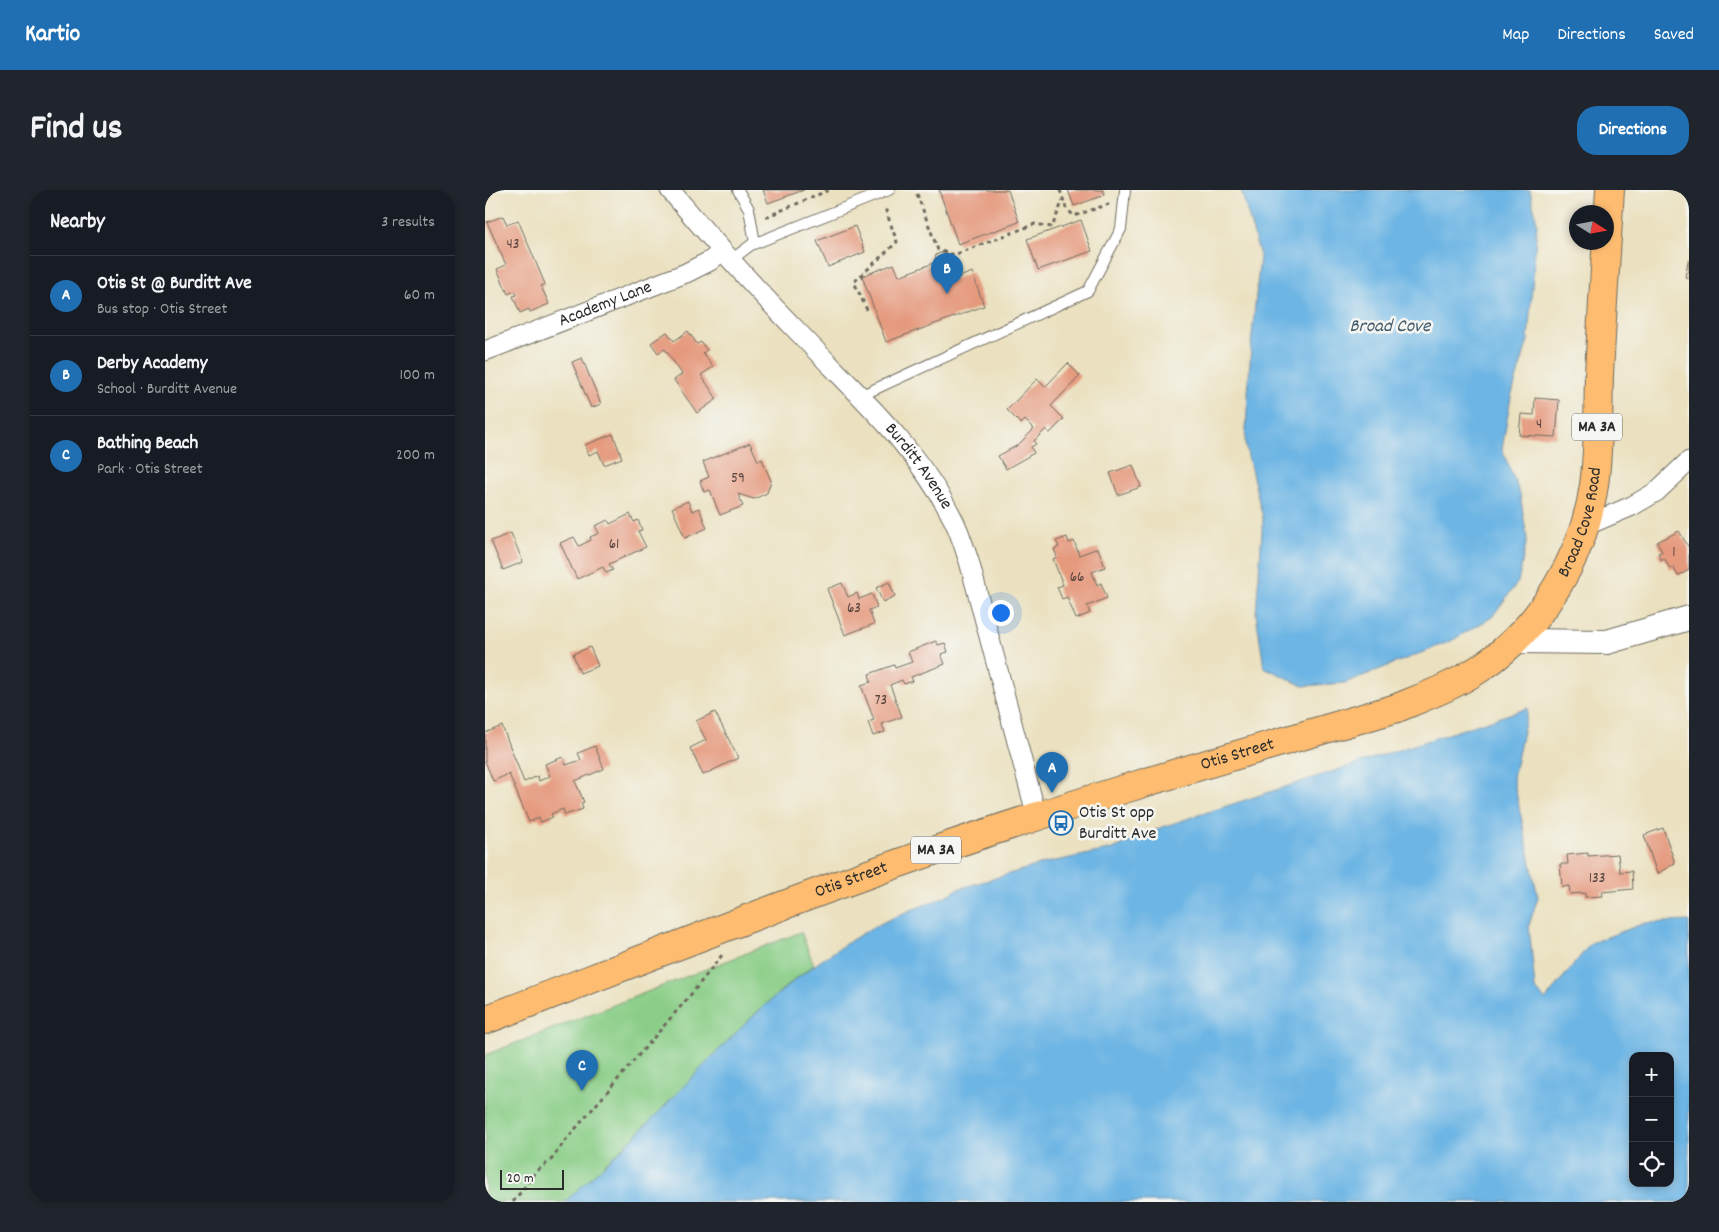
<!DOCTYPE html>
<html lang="en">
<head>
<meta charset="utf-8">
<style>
	:root { --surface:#171b24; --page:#20242c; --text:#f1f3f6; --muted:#9ea1a6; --line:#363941; --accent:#1f6fb2 }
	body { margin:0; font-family:Dekko,sans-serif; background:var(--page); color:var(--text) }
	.controls { position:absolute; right:15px; bottom:15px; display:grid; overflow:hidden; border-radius:10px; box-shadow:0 2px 8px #0003 }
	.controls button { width:45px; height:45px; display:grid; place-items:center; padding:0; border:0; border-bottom:1px solid var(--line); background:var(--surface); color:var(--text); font:25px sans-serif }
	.compass { position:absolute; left:1084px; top:15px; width:45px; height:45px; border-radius:50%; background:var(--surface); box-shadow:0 2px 8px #0003; rotate:101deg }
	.scale { position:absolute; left:15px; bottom:12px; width:64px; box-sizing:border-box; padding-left:5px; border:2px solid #2b2b2b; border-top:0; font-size:14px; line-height:18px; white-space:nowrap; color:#2b2b2b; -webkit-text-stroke:4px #f6f6f2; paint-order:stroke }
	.you { position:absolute; left:515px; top:422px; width:18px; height:18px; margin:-12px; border:4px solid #fff; border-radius:50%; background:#1a73e8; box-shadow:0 0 0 8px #1a73e833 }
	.badge { display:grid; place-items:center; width:32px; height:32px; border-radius:50%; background:var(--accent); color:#fff; font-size:16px; font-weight:700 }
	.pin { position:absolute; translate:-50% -41px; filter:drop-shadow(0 1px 2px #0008) }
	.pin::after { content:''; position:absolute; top:26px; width:18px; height:15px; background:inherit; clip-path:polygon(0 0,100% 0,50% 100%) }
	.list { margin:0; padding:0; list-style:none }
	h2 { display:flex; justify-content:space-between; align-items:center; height:65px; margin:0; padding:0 20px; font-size:21px }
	h2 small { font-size:16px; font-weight:400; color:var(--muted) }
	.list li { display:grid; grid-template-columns:32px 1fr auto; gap:15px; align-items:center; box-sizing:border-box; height:80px; padding:0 20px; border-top:1px solid var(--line) }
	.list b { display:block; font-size:19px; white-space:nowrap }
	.list p { margin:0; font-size:16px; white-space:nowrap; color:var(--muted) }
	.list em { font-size:16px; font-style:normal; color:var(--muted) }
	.icon { flex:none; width:28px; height:28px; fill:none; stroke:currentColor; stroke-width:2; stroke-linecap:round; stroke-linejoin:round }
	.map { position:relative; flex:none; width:1204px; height:1012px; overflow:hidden; border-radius:20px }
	header { display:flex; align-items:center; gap:30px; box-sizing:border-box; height:70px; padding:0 25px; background:var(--accent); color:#fff }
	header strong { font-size:24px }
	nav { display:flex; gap:28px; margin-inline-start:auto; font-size:18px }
	.intro { display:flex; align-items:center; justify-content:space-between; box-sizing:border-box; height:120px; padding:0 30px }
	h1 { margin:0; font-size:35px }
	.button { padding:12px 22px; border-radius:20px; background:var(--accent); color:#fff; font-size:18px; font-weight:700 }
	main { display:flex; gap:30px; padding:0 30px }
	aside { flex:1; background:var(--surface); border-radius:20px; box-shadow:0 2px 8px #0003 }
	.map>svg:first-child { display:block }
	.green { fill:#89cd86; stroke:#5a7c58 }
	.water { fill:#6db5e4; stroke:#4c7088; fill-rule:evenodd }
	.building { fill:#e5997d }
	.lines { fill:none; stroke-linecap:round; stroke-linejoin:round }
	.service-casing { stroke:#6e6b5f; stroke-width:12 }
	.minor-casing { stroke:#6e6b5f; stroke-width:21 }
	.tertiary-casing { stroke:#6e6b5f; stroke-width:26 }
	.primary-casing { stroke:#6e6b5f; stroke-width:30 }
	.path { stroke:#6e6b5f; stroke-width:3; stroke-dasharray:4 4; stroke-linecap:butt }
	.service { stroke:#fff; stroke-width:10 }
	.minor { stroke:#fff; stroke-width:19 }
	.tertiary { stroke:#fff; stroke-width:24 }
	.primary { stroke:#fdbc70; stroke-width:28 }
	.labels { text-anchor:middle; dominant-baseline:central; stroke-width:5; stroke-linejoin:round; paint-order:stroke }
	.number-label { font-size:15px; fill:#5a4640 }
	.shield { fill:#f6f6f2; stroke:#686867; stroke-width:1 }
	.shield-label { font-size:16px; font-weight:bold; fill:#2b2b2b }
	.street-label { font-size:18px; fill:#2b2b2b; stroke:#f6f6f2 }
	.poi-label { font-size:18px; fill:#2b2b2b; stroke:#f6f6f2; text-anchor:start }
	.water-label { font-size:19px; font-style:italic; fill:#425b6c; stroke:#f6f6f2 }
</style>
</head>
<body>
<header>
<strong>Kartio</strong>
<nav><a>Map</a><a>Directions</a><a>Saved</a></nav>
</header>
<div class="intro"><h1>Find us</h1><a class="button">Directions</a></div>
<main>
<aside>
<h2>Nearby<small>3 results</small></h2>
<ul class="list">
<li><span class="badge">A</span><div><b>Otis St @ Burditt Ave</b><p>Bus stop · Otis Street</p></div><em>60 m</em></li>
<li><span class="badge">B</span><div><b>Derby Academy</b><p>School · Burditt Avenue</p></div><em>100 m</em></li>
<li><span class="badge">C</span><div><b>Bathing Beach</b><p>Park · Otis Street</p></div><em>200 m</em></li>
</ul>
</aside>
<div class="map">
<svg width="1204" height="1012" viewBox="0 0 1204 1012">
	<rect width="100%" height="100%" fill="#f6f6f2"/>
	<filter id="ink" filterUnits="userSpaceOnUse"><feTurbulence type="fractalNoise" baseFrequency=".02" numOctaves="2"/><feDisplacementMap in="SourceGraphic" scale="10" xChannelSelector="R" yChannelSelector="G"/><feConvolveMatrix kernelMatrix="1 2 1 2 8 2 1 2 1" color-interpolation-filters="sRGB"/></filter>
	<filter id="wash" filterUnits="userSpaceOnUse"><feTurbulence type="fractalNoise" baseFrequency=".0096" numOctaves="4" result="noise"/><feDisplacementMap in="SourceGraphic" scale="20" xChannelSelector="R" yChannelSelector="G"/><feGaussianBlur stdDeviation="1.12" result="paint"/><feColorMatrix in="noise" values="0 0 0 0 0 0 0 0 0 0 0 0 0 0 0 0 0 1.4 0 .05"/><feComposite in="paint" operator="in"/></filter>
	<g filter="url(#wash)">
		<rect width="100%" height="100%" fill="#ebe1c0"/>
		<polygon class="green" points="316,742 329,775 298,799 269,825 172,925 80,1012 0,1012 0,865"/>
		<g class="water">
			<polygon points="756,0 1045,0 1052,33 1043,150 1026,207 1017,259 1035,304 1042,349 1033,392 1007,427 966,451 860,493 818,496 779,477 771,424 778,328 760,254 766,155 775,66"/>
			<path d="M1043,518L1028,588L1053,707L1044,735L1050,798L1060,810L1106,753L1160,733L1204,731V1012H80C111,982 144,954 173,923C223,872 271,817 330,775C356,756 384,738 414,725C434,716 455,711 473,699L561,673L628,659L677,637ZM1148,866H1185V993H1148Z"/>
		</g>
		<g id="blocks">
			<g class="building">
				<polygon points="278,0 319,0 283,13"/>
				<polygon points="454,0 523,0 534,32 473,54"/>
				<polygon points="583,0 618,0 620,5 589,16"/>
				<polygon points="18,26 22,35 33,30 60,94 56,96 64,114 45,122 44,119 35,123 28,106 32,105 30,101 23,104 12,79 21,75 2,32"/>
				<polygon points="596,30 607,61 553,80 542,49"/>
				<polygon points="370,36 380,62 343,77 332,51"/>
				<polygon points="455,63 460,63 464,65 467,70 467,75 463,80 467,90 487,82 499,116 401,152 377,86 409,74 414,86 449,73 451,65"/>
				<polygon points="1203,71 1204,71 1204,88 1200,87"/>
				<polygon points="203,141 212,154 216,152 222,160 218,163 228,177 216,185 232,209 212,223 189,190 197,184 180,159 173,163 166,153 182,142 189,151"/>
				<polygon points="97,168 116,214 106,218 87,172"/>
				<polygon points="583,173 595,186 566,216 579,229 565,243 561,239 549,251 551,254 546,257 549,263 521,279 513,266 533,255 549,239 540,230 536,234 522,220 552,189 560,197"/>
				<polygon points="1050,208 1074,210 1071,247 1034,245 1036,224 1049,225"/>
				<polygon points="128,244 137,268 119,275 113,261 104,265 100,255"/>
				<polygon points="265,253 273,271 277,269 286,291 282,303 269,309 253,304 258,316 235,325 225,300 219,302 215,291 224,287 218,272"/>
				<polygon points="648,275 656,297 633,305 625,283"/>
				<polygon points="203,311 207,321 214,318 222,338 200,348 187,318"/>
				<polygon points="145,324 149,332 153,330 157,340 153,341 161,357 124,374 128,380 121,383 118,377 92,389 75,353 89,347 94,356 106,350 105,347 114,343 110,336 123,330 125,334"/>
				<polygon points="1194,341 1204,358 1204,380 1193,386 1188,377 1185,379 1179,368 1176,370 1173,363 1177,362 1172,352"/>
				<polygon points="26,343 38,372 18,380 6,351"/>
				<polygon points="582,347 584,353 589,351 594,365 613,358 620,377 607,382 612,395 616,393 622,408 602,416 605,423 591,429 582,407 577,409 572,397 578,395 568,369 572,367 569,359 574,357 571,351"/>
				<polygon points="404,392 410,406 398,412 391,398"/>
				<polygon points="357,393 363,407 372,403 374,409 387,404 392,417 384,420 389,434 360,445 342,399"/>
				<polygon points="451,451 453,455 460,453 463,462 456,464 460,474 426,487 428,491 419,494 417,490 405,495 417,527 397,534 400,542 388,546 383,532 389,530 376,495 386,492 384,484 409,475 410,478 427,472 423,462"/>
				<polygon points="105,457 113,476 95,483 88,464"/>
				<polygon points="230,522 253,568 218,585 205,558 221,550 211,531"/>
				<polygon points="17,536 39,592 53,586 54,591 65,586 60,574 78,567 81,575 96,570 93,563 110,556 119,579 90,591 99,612 96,613 98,619 80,625 78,619 66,624 68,627 56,632 54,628 44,632 24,584 8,591 0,571 0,543"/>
				<polygon points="1178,638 1190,673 1172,684 1159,645"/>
				<polygon points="1103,663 1103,666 1133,664 1135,682 1147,681 1148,699 1117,702 1118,706 1100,707 1100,703 1085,704 1084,696 1077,697 1075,674 1083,674 1082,665"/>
			</g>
		</g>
	</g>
	<g filter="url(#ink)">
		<use href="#blocks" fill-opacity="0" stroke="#6e6b5f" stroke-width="1"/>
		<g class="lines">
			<g class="service-casing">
				<g id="service">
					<polyline points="253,0 264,19 270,53"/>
					<polyline points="246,70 266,55 404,0"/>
					<polyline points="375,206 603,101 636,39 640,0"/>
				</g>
			</g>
			<g class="minor-casing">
				<g id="minor">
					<path id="s1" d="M185,0C227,50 271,99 317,146C371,203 432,257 468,329C475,342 479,357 484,371L552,627"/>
					<path id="s2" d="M0,161L201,83L225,71L237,61"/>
					<polyline points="1100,336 1147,316 1171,302 1204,271"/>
				</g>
			</g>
			<g class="tertiary-casing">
				<polyline id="tertiary" points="1029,451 1122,452 1204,428"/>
			</g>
			<g class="primary-casing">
				<g id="primary">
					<path id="s3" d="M0,830C151,772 301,712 454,659C605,607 759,563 912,518C941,506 971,495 997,477C1056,437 1099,366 1109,295C1114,259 1113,221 1114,185C1117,123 1121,62 1125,0"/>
				</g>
			</g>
			<g class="path">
				<polyline points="575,0 581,18 589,26 624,14"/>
				<polyline points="432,4 453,60 469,65 550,34 567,37 578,10"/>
				<polyline points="281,27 344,0"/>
				<polyline points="382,120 369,92 412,52 400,18"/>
				<polyline points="28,1012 51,982 67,969 79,952 208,802 237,765"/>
			</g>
			<use href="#service" class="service"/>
			<use href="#minor" class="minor"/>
			<use href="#tertiary" class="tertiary"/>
			<use href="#primary" class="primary"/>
		</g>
	</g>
	<defs>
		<g id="bus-ring" transform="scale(1.25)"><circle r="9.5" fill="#f6f6f2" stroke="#1f6fb2" stroke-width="1.5"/><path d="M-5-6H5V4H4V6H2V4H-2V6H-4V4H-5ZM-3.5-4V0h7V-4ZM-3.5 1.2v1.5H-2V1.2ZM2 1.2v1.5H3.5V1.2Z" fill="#1f6fb2"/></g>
	</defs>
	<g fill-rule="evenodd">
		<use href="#bus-ring" x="576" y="633"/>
	</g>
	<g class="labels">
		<g class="number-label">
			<text x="28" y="55">43</text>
			<text x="1054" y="235">4</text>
			<text x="253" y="289">59</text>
			<text x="129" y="355">61</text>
			<text x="1189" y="363">1</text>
			<text x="592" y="388">66</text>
			<text x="369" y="419">63</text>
			<text x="396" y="511">73</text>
			<text x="1112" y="689">133</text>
		</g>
		<g class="shield">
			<rect x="1087" y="223.5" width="50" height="27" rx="4"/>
			<rect x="426" y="646.5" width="50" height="27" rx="4"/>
		</g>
		<g class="shield-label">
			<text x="1112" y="237">MA 3A</text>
			<text x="451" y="660">MA 3A</text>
		</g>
		<g class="street-label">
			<text stroke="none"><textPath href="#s2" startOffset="129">Academy Lane</textPath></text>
			<text stroke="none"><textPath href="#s1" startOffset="372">Burditt Avenue</textPath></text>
			<text stroke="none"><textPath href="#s3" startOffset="1239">Broad Cove Road</textPath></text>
			<text stroke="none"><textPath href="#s3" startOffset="798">Otis Street</textPath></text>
			<text stroke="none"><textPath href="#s3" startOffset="392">Otis Street</textPath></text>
		</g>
		<g class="poi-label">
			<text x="594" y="623">Otis St opp<tspan x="594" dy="21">Burditt Ave</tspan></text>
		</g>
		<g class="water-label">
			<text x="905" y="137">Broad Cove</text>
		</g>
	</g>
</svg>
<div class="controls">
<button>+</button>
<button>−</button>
<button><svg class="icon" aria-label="locate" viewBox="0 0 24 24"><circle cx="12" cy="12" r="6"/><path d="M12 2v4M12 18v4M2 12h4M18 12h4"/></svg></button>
</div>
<svg class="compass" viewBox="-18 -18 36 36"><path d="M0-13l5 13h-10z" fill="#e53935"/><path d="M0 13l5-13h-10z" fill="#9ea1a6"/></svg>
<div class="scale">20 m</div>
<div class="you"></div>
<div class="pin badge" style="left:567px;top:603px">A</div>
<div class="pin badge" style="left:462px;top:104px">B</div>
<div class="pin badge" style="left:97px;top:901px">C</div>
</div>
</main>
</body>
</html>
